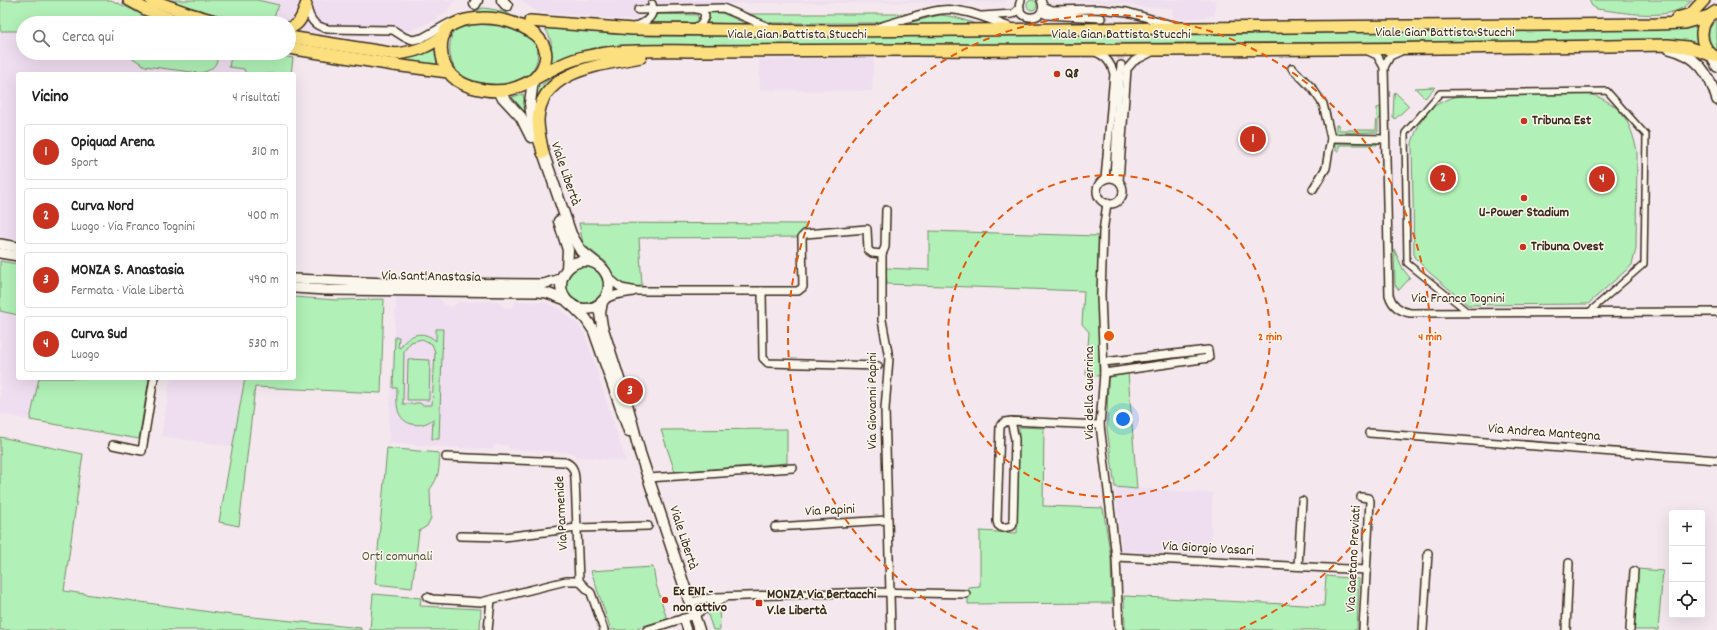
<!DOCTYPE html>
<html lang="it">
<head>
<meta charset="utf-8">
<style>
	:root { --surface:#fff; --page:#f2f2f2; --text:#222; --muted:#767676; --line:#e0e0e0; --accent:#c8321e }
	body { margin:0; font-family:Dekko,sans-serif; background:var(--page); color:var(--text) }
	.controls { position:absolute; right:12px; bottom:12px; display:grid; overflow:hidden; border-radius:4px; box-shadow:0 4px 16px #0002 }
	.controls button { width:36px; height:36px; display:grid; place-items:center; padding:0; border:0; border-bottom:1px solid var(--line); background:var(--surface); color:var(--text); font:20px sans-serif }
	.you { position:absolute; left:1123px; top:419px; width:14px; height:14px; margin:-10px; border:3px solid #fff; border-radius:50%; background:#1a73e8; box-shadow:0 0 0 6px #1a73e833 }
	.badge { display:grid; place-items:center; width:26px; height:26px; border-radius:50%; background:var(--accent); color:#fff; font-size:13px; font-weight:700 }
	.pin { position:absolute; translate:-50% -50%; border:2px solid #fff; box-shadow:0 1px 4px #0006 }
	.list { margin:0; padding:0; list-style:none }
	h2 { display:flex; justify-content:space-between; align-items:center; height:52px; margin:0; padding:0 16px; font-size:17px }
	h2 small { font-size:13px; font-weight:400; color:var(--muted) }
	.list li { display:grid; grid-template-columns:26px 1fr auto; gap:12px; align-items:center; box-sizing:border-box; height:56px; margin:0 8px 8px; padding:0 8px; border:1px solid var(--line); border-radius:4px }
	.list b { display:block; font-size:15px; white-space:nowrap }
	.list p { margin:0; font-size:13px; white-space:nowrap; color:var(--muted) }
	.list em { font-size:13px; font-style:normal; color:var(--muted) }
	.icon { flex:none; width:22px; height:22px; fill:none; stroke:currentColor; stroke-width:2; stroke-linecap:round; stroke-linejoin:round }
	.map { position:relative; flex:none; width:1717px; height:630px; overflow:hidden }
	.search { position:absolute; background:var(--surface); box-shadow:0 4px 16px #0002; left:16px; top:16px; width:280px; height:44px; display:flex; align-items:center; gap:10px; box-sizing:border-box; padding:0 14px; border-radius:22px; color:var(--muted); font-size:15px }
	.panel { position:absolute; background:var(--surface); box-shadow:0 4px 16px #0002; left:16px; top:72px; width:280px; height:308px; border-radius:4px }
	.map>svg:first-child { display:block }
	.built { fill:#efdef0 }
	.green { fill:#b1f0b7; stroke:#768d6a; fill-rule:evenodd }
	.lines { fill:none; stroke-linecap:round; stroke-linejoin:round }
	.minor-tunnel { stroke:#cfc2c4; stroke-width:7; stroke-dasharray:7 3.5; stroke-linecap:butt }
	.pedestrian-casing { stroke:#3b2a1e; stroke-width:8 }
	.minor-casing { stroke:#3b2a1e; stroke-width:10 }
	.tertiary-casing { stroke:#3b2a1e; stroke-width:12 }
	.secondary-casing { stroke:#3b2a1e; stroke-width:13 }
	.primary-casing { stroke:#3b2a1e; stroke-width:14 }
	.trunk-casing { stroke:#3b2a1e; stroke-width:14 }
	.pedestrian { stroke:#fbf7ec; stroke-width:5 }
	.minor { stroke:#fbf7ec; stroke-width:7 }
	.tertiary { stroke:#fbf7ec; stroke-width:9 }
	.secondary { stroke:#fbf7ec; stroke-width:10 }
	.primary { stroke:#fce080; stroke-width:11 }
	.trunk { stroke:#fce080; stroke-width:11 }
	.ring { fill:none; stroke:#e8590c; stroke-width:2; stroke-dasharray:7 5 }
	.poi-dot { fill:#c8321e; stroke:#fbf7ec; stroke-width:1.5 }
	.labels { text-anchor:middle; dominant-baseline:central; stroke-width:3; stroke-linejoin:round; paint-order:stroke }
	.street-label { font-size:14px; fill:#3b2a1e; stroke:#fbf7ec }
	.poi-label { font-size:14px; font-weight:bold; fill:#3b2a1e; stroke:#fbf7ec; text-anchor:start }
	.park-label { font-size:14px; fill:#53523d; stroke:#fbf7ec }
	.centre { fill:#e8590c; stroke:#fbf7ec; stroke-width:2 }
	.ring-label { font-size:12px; text-anchor:middle; font-weight:bold; fill:#e8590c; stroke:#fbf7ec; stroke-width:3; stroke-linejoin:round; paint-order:stroke }
</style>
</head>
<body>
<div class="map">
<svg width="1717" height="630" viewBox="0 0 1717 630">
	<rect width="100%" height="100%" fill="#f4e8ee"/>
	<filter id="ink" filterUnits="userSpaceOnUse"><feTurbulence type="fractalNoise" baseFrequency=".025" numOctaves="2"/><feDisplacementMap in="SourceGraphic" scale="8" xChannelSelector="R" yChannelSelector="G"/><feConvolveMatrix kernelMatrix="1 2 1 2 8 2 1 2 1" color-interpolation-filters="sRGB"/></filter>
	<g filter="url(#ink)">
		<g class="built">
			<polygon points="257,0 455,0 447,11 434,21 406,32 370,37 333,35 289,29 289,23 271,23 279,5"/>
			<polygon points="520,0 1006,0 1006,2 638,4 637,20 538,13"/>
			<polygon points="1054,0 1215,0 1215,16 1173,20 1172,8 1141,7 1127,3"/>
			<polygon points="0,31 23,31 23,53 125,53 145,66 218,60 220,53 231,56 244,69 246,74 18,74 18,239 0,237"/>
			<polygon points="874,58 872,91 760,90 759,60"/>
			<polygon points="396,297 438,297 447,306 452,307 458,302 498,301 504,307 511,308 516,301 544,302 559,308 578,324 586,337 626,461 577,457 572,453 510,449 507,445 495,445 493,450 388,443"/>
			<polygon points="0,311 18,315 18,378 39,378 30,420 0,414"/>
			<polygon points="171,378 245,378 233,447 161,436"/>
			<polygon points="1115,487 1213,493 1210,555 1122,551"/>
		</g>
		<g class="green">
			<circle cx="1032" cy="5" r="5"/>
			<polygon points="0,0 111,0 161,23 23,23 23,31 0,31"/>
			<polygon points="168,0 257,0 279,5 271,23 241,23"/>
			<path d="M1589,0H1693C1688,4 1683,8 1678,10C1657,19 1619,12 1597,9L1592,6Z"/>
			<path d="M483,8C491,9 499,10 507,13C527,24 549,50 531,72C517,90 474,87 458,72C444,58 449,28 464,17C470,13 476,11 483,8Z"/>
			<polygon points="707,11 722,13 747,24 707,23 709,18"/>
			<polygon points="657,14 697,15 699,20 695,23 651,23"/>
			<polygon points="749,14 909,14 875,23 769,23"/>
			<polygon points="940,15 955,17 976,24 904,24"/>
			<path d="M1717,20V51C1707,42 1705,29 1717,20Z"/>
			<path d="M1699,24L1697,34L1698,44L1697,45L1645,41L1186,43L651,47L548,66C553,49 554,42 544,27L611,34L652,36L1186,35L1651,28Z"/>
			<polygon points="437,46 440,66 399,60 421,55"/>
			<path d="M125,53H219C217,66 212,71 199,73L145,66Z"/>
			<polygon points="220,53 264,53 293,58 291,74 246,74 244,69 229,67 231,56"/>
			<path d="M569,69C553,79 545,88 536,106L534,102L537,88L557,74Z"/>
			<polygon points="1435,87 1425,98 1415,88"/>
			<polygon points="1395,92 1409,106 1395,119 1393,118 1394,95"/>
			<polygon points="523,94 527,115 512,97"/>
			<path d="M1468,94H1590C1621,104 1630,120 1637,151L1636,249L1632,265L1588,304L1468,305L1430,273L1414,257L1412,143C1422,111 1435,100 1468,94Z"/>
			<polygon points="1380,107 1382,108 1382,114 1378,121 1378,132 1336,133 1336,125 1339,125 1339,130 1376,130 1377,108"/>
			<polygon points="1336,143 1377,143 1377,145 1339,145 1339,151 1336,151"/>
			<polygon points="579,223 807,224 798,237 639,238 642,286 630,287 620,284 613,277 607,263 583,244"/>
			<polygon points="929,231 1099,236 1099,376 1086,375 1089,332 1082,324 1084,291 887,284 886,268 929,270"/>
			<polygon points="1394,249 1403,269 1410,278 1399,290 1395,285"/>
			<polygon points="0,261 18,264 18,315 0,311"/>
			<circle cx="585" cy="285" r="19"/>
			<polygon points="294,297 336,300 384,299 381,393 255,387 239,526 219,522 245,378 294,378"/>
			<path d="M436,329H443L439,439H432L433,419C421,429 402,426 398,410C396,403 397,395 397,388H393L395,337H399L398,347L400,348C408,334 423,329 436,341ZM422,339L432,344L435,352L432,405H422L420,403H415L414,404H403L404,351L411,342Z"/>
			<polygon points="408,359 430,360 429,400 407,400"/>
			<polygon points="1128,373 1137,489 1115,487 1107,428 1108,378 1111,376"/>
			<polygon points="39,378 149,378 139,439 30,420"/>
			<polygon points="1019,427 1044,428 1043,506 1103,508 1111,558 1112,603 968,604 968,587 980,586 980,531 1017,533"/>
			<polygon points="787,429 787,463 675,472 661,430"/>
			<polygon points="0,437 83,454 64,591 224,614 361,628 361,630 0,630"/>
			<path d="M387,448L439,453C440,467 439,478 430,489L431,518L427,526L419,531L412,588L375,584Z"/>
			<polygon points="653,567 656,584 667,619 630,630 611,630 591,571"/>
			<polygon points="1637,569 1663,571 1658,630 1633,630"/>
			<polygon points="1326,576 1359,579 1357,630 1125,630 1124,596 1324,606"/>
			<polygon points="373,594 421,598 420,606 481,609 480,630 370,630"/>
			<polygon points="719,604 720,630 713,630 707,612"/>
		</g>
		<g class="lines">
			<path class="minor-tunnel" d="M1101,18C1120,21 1120,50 1121,65"/>
			<g class="pedestrian-casing">
				<polyline id="pedestrian" points="1468,312 1407,263 1405,133 1440,93 1607,91 1646,135 1644,264 1589,312"/>
			</g>
			<g class="minor-casing">
				<g id="minor">
					<path d="M1021,0C1011,23 1051,23 1041,0"/>
					<polyline points="1043,6 1052,10 1100,9 1127,12 1172,25"/>
					<path d="M307,7C310,20 314,26 328,29L393,30L404,37L413,40L422,38L449,23"/>
					<polyline points="638,10 723,8 771,28"/>
					<polyline points="1041,12 1047,15 1101,18"/>
					<polyline points="982,16 1013,14 1020,8"/>
					<path d="M634,27C645,23 656,17 652,4"/>
					<path d="M879,27C898,22 935,7 954,10C973,12 991,20 1010,27"/>
					<polyline points="695,28 701,24 705,16 703,11 696,9"/>
					<polyline points="1368,51 1377,55 1384,67"/>
					<path d="M1401,51L1390,56L1384,67L1389,295C1392,305 1399,311 1410,313L1717,312"/>
					<path d="M1095,52C1106,56 1111,63 1114,74L1105,179"/>
					<polyline points="1292,68 1312,88 1323,104 1331,138 1326,168 1313,189"/>
					<polyline points="1331,138 1385,139"/>
					<polyline points="1114,178 1119,84 1121,65"/>
					<circle cx="1110" cy="191" r="13"/>
					<polyline points="1119,181 1127,69 1134,61 1150,53"/>
					<polyline points="1107,203 1103,232 1101,295 1104,373 1100,425 1116,557 1119,630"/>
					<polyline points="886,210 885,247 882,254 882,320 889,358 885,409 891,630"/>
					<polyline points="608,277 621,288 637,291 798,291 803,287 802,237 805,234 867,229 868,250 872,253 882,254"/>
					<polyline points="762,291 763,358 768,363 878,366"/>
					<polyline points="605,299 615,295 633,292"/>
					<polyline points="1104,362 1208,350 1209,358 1104,373"/>
					<polyline points="1011,421 1015,439 1013,523 1012,526 1002,528 998,525 997,521 1000,426 1005,422 1011,421 1100,425"/>
					<polyline points="1369,433 1717,460"/>
					<polyline points="113,445 142,451 154,378"/>
					<path d="M446,457L565,462C573,465 574,470 575,478L579,581"/>
					<polyline points="648,478 793,468"/>
					<polyline points="1361,497 1368,498 1370,501 1363,630"/>
					<polyline points="775,527 887,520"/>
					<polyline points="460,536 504,537 577,528 648,526"/>
					<polyline points="1116,557 1367,570"/>
					<polyline points="1298,566 1302,501"/>
					<polyline points="579,581 591,593 604,630"/>
					<polyline points="427,597 432,599 481,602 566,581 579,581"/>
					<polyline points="690,602 716,597 873,592 966,594"/>
					<polyline points="683,618 687,630"/>
					<polyline points="488,630 491,600"/>
					<polyline points="647,630 694,615 724,598"/>
					<polyline points="1423,630 1428,553"/>
					<polyline points="1566,630 1569,563"/>
					<polyline points="1630,630 1634,571"/>
				</g>
			</g>
			<g class="tertiary-casing">
				<g id="tertiary">
					<path d="M1669,49C1698,56 1709,73 1717,100"/>
					<polyline points="1709,53 1717,67"/>
					<polyline points="0,244 18,247"/>
					<polyline points="0,253 18,256"/>
					<polyline points="294,279 387,283 543,284 557,280 563,276"/>
					<polyline points="294,288 326,290 538,292 547,293 566,300"/>
				</g>
			</g>
			<g class="secondary-casing">
				<g id="secondary">
					<polyline points="502,0 507,6"/>
					<polyline points="475,4 477,0"/>
					<polyline points="533,80 530,103 532,120 571,234 581,251 600,266"/>
					<polyline points="497,91 521,117 531,137"/>
					<polyline points="559,221 568,250 567,269"/>
					<circle cx="585" cy="285" r="24"/>
					<polyline points="602,302 600,313 602,326 627,404 640,453 699,630"/>
					<polyline points="571,304 586,319 594,331 629,431"/>
				</g>
			</g>
			<g class="primary-casing">
				<g id="primary">
					<polyline points="1677,18 1691,14 1704,0"/>
					<polyline points="530,21 633,29 836,31 1656,24 1684,23 1709,16"/>
					<path d="M396,54C415,52 429,47 444,35"/>
					<path d="M1712,55C1697,42 1699,20 1717,11"/>
					<polyline points="394,65 448,72"/>
					<path d="M533,80C581,33 481,0 446,29C439,42 440,59 448,71C453,79 462,84 471,87C519,101 533,74 573,60C608,48 658,51 695,51C768,50 841,50 913,50C1165,51 1417,49 1668,45L1687,47L1714,56"/>
					<path d="M543,153C541,143 538,131 538,120C540,69 603,65 641,57"/>
				</g>
			</g>
			<g class="trunk-casing">
				<g id="trunk">
					<polyline points="129,0 145,9 181,23"/>
					<polyline points="151,0 190,14 222,23"/>
					<path d="M289,28C300,25 303,15 306,5"/>
					<polyline points="289,37 396,54"/>
					<polyline points="289,48 394,65"/>
				</g>
			</g>
			<use href="#pedestrian" class="pedestrian"/>
			<use href="#minor" class="minor"/>
			<use href="#tertiary" class="tertiary"/>
			<use href="#secondary" class="secondary"/>
			<use href="#primary" class="primary"/>
			<use href="#trunk" class="trunk"/>
		</g>
	</g>
	<g class="ring">
		<circle cx="1109" cy="336" r="161"/>
		<path d="M978 629A321 321 0 1 1 1240 629"/>
	</g>
	<g class="poi-dot">
		<circle cx="1057" cy="74" r="4"/>
		<circle cx="1524" cy="121" r="4"/>
		<circle cx="1524" cy="198" r="4"/>
		<circle cx="1523" cy="247" r="4"/>
		<circle cx="665" cy="600" r="4"/>
		<rect x="755" y="599" width="8" height="8" rx="2"/>
	</g>
	<g class="labels">
		<g class="street-label">
			<text x="1445" y="33">Viale Gian Battista Stucchi</text>
			<text x="797" y="35">Viale Gian Battista Stucchi</text>
			<text x="1121" y="35">Viale Gian Battista Stucchi</text>
			<text transform="translate(565 174) rotate(71)">Viale Libertà</text>
			<text transform="translate(431 277) rotate(1)">Via Sant'Anastasia</text>
			<text x="1458" y="299">Via Franco Tognini</text>
			<text transform="translate(1090 393) rotate(-90)">Via della Guerrina</text>
			<text transform="translate(873 401) rotate(-90)">Via Giovanni Papini</text>
			<text transform="translate(1544 433) rotate(4)">Via Andrea Mantegna</text>
			<text transform="translate(830 511) rotate(-3)">Via Papini</text>
			<text transform="translate(562 513) rotate(-93)">Via Parmenide</text>
			<text transform="translate(683 538) rotate(72)">Viale Libertà</text>
			<text transform="translate(1208 549) rotate(3)">Via Giorgio Vasari</text>
			<text transform="translate(1354 559) rotate(-87)">Via Gaetano Previati</text>
		</g>
		<g class="poi-label">
			<text x="1065" y="74">Q8</text>
			<text x="1532" y="121">Tribuna Est</text>
			<text x="1524" y="213" text-anchor="middle">U-Power Stadium</text>
			<text x="1531" y="247">Tribuna Ovest</text>
			<text x="673" y="592">Ex ENI -<tspan x="673" dy="16">non attivo</tspan></text>
			<text x="767" y="595">MONZA Via Bertacchi<tspan x="767" dy="16">V.le Libertà</tspan></text>
		</g>
		<g class="park-label">
			<text x="397" y="557">Orti comunali</text>
		</g>
	</g>
	<circle cx="1109" cy="336" r="6" class="centre"/>
	<g class="ring-label">
		<text x="1270" y="340">2 min</text>
		<text x="1430" y="340">4 min</text>
	</g>
</svg>
<div class="controls">
<button>+</button>
<button>−</button>
<button><svg class="icon" aria-label="locate" viewBox="0 0 24 24"><circle cx="12" cy="12" r="6"/><path d="M12 2v4M12 18v4M2 12h4M18 12h4"/></svg></button>
</div>
<div class="you"></div>
<div class="pin badge" style="left:1253px;top:139px">1</div>
<div class="pin badge" style="left:1443px;top:178px">2</div>
<div class="pin badge" style="left:630px;top:391px">3</div>
<div class="pin badge" style="left:1602px;top:179px">4</div>
<div class="search"><svg class="icon" aria-label="search" viewBox="0 0 24 24"><circle cx="10" cy="10" r="6"/><path d="M15 15l6 6"/></svg>Cerca qui</div>
<section class="panel">
<h2>Vicino<small>4 risultati</small></h2>
<ul class="list">
<li><span class="badge">1</span><div><b>Opiquad Arena</b><p>Sport</p></div><em>310 m</em></li>
<li><span class="badge">2</span><div><b>Curva Nord</b><p>Luogo · Via Franco Tognini</p></div><em>400 m</em></li>
<li><span class="badge">3</span><div><b>MONZA S. Anastasia</b><p>Fermata · Viale Libertà</p></div><em>490 m</em></li>
<li><span class="badge">4</span><div><b>Curva Sud</b><p>Luogo</p></div><em>530 m</em></li>
</ul>
</section>
</div>
</body>
</html>
